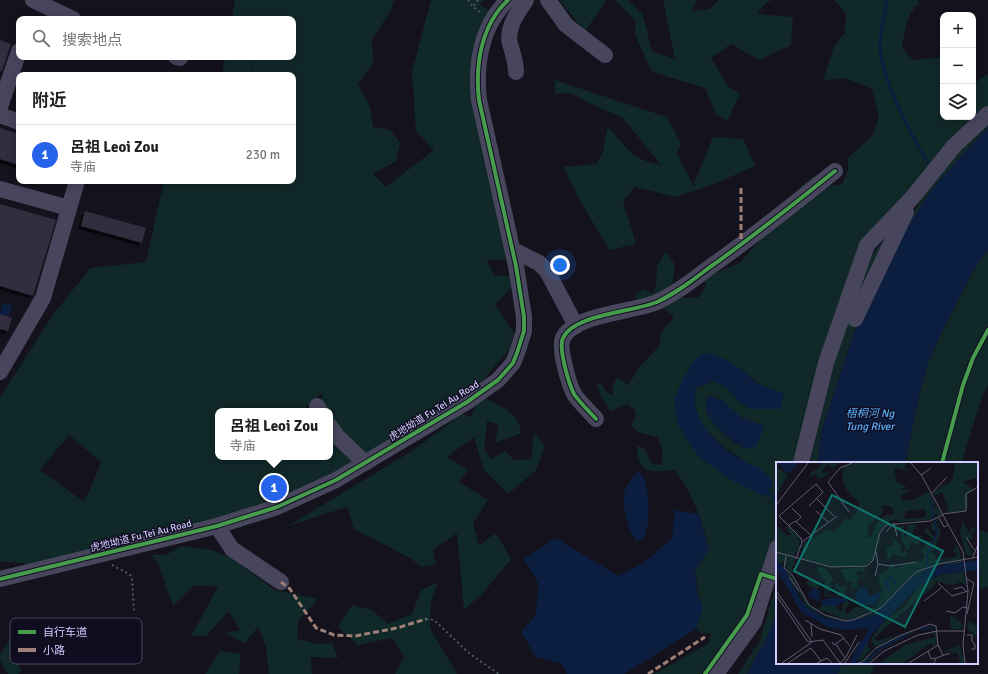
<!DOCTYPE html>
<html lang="zh">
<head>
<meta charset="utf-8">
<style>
	:root { --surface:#fff; --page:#f6f6f6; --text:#222; --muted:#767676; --line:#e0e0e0; --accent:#2563eb }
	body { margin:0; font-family:Signika,"Noto Sans SC",sans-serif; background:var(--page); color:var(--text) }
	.controls { position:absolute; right:12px; top:12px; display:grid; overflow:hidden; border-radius:8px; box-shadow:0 2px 10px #0003 }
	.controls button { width:36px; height:36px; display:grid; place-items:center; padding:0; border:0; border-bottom:1px solid var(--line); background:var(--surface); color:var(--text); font:20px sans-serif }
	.you { position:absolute; left:560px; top:265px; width:14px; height:14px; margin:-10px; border:3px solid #fff; border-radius:50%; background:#1a73e8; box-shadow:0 0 0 6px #1a73e833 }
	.badge { display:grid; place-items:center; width:26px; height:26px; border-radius:50%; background:var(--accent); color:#fff; font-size:13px; font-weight:700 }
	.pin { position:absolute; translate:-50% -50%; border:2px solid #fff; box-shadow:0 1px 4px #0006 }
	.popup { position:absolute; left:215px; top:408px; width:118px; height:52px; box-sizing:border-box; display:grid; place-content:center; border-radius:8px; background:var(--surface); filter:drop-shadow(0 1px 3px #0005); font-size:13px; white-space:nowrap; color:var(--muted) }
	.popup b { font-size:15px; color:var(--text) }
	.popup::after { content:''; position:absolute; left:50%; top:100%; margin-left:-8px; border:8px solid transparent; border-top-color:var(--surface) }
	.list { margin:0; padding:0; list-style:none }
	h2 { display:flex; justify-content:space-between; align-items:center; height:52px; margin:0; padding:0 16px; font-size:17px }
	h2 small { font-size:13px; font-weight:400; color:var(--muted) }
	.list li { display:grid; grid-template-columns:26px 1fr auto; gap:12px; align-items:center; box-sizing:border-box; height:60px; padding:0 16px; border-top:1px solid var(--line) }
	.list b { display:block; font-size:15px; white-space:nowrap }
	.list p { margin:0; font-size:13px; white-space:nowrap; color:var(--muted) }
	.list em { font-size:13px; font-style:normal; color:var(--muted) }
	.icon { flex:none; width:22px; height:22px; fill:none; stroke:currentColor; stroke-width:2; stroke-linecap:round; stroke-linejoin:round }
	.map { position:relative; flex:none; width:988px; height:674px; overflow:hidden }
	.search { position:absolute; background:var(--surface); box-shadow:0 2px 10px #0003; left:16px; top:16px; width:280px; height:44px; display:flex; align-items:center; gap:10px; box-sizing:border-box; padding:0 14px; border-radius:8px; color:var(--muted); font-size:15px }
	.panel { position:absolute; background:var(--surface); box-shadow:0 2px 10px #0003; left:16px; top:72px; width:280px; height:112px; border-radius:8px }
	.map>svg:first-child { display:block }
	.green { fill:#112828; fill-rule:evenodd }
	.water { fill:#0c1e3f }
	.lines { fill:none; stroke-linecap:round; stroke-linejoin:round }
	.stream { stroke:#0c1e3f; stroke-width:3 }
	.building { fill:#322e3f; filter:url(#shadow) }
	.minor-tunnel { stroke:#312e3f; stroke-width:16; stroke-dasharray:16 8; stroke-linecap:butt }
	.path { stroke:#4a5966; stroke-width:2; stroke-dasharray:2 3; stroke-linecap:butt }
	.minor { stroke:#47465d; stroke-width:16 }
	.quiet { stroke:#9e8076; stroke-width:3; stroke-dasharray:6 3; stroke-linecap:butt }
	.cycleway-casing { stroke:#100d21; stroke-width:6 }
	.cycleway { stroke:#469c4c; stroke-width:4 }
	.labels { text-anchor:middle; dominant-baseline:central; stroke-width:3; stroke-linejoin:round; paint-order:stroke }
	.street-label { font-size:10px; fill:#d3ccff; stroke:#100d21 }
	.water-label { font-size:11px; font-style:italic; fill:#5ab2ff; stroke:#100d21 }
	.inset-river { fill:none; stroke:#0c1e3f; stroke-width:2 }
	.inset-road { fill:none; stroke:#605c77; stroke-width:1 }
	.view { fill:#0f766e; fill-opacity:0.15; stroke:#0f766e; stroke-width:2 }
	.inset-edge { fill:none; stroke:#d3ccff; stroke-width:2 }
	.key { fill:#100d21; stroke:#4a4664; stroke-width:1 }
	.key-label { font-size:11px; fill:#d3ccff }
</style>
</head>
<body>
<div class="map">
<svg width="988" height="674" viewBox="0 0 988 674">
	<defs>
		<filter id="shadow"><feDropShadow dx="-3" dy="3" stdDeviation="0" flood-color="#0009"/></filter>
	</defs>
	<rect width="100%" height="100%" fill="#14121d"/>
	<g class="green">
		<path d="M235,0H394L390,12L372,39L373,63L358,84L370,107L373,127L390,130L400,143L396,161L373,174L386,187L434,150L416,131L412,72L431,0H485L480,5L496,14L473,89L519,259L487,260L494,275L520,277L495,305L514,333L510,349L481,382L464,390L447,406L355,463L294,493L222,517L34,567L24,563L0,562V397L53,315L90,268L146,262L164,181H293V75H253L249,58L252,75H222L225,57H293V19H232ZM322,393L323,411H330V457H218V411H301ZM69,435L101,462L90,490L83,501L40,470Z"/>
		<polygon points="562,0 607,0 585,31 560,1"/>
		<polygon points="615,0 628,0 643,15 652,51 675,59 663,0 697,0 692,11 709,9 719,0 773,0 767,2 757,14 793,17 791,45 759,60 731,44 711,58 728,86 740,94 727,121 716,114 705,88 652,72 635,35 636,21"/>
		<path d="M834,0H918L919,4C905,15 905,31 902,48L913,60L943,57V117H973V84L988,74V115L867,245L801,463H777V510L764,496L772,481L719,443L700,424L693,398L696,388L714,381L769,389C753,381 741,369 725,359L674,399L777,511V548L754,622L716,674H654L709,643L711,633L702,634L696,629L700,608L695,570L709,549C702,520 693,495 675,470C652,472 637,475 637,446L644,448L652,464L661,465L663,453L658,437L638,432L631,426L635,419L636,411L627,404L610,411L601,396L597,384L602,385L606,392L613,395V386L617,377L628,385L641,365L659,346L662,332L674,317L661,306L640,303L635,296L644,289L653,293L656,287L657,266L666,252L675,264L672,286L679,298H698L705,287L706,277L740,263L799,192L801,186L814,176L831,186L842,184L848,171V158L873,135L879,117L872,89L844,78L823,81L834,46L845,33L846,14ZM709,396C725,397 730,412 744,418C751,422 759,422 763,429L746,449L728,439L706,411Z"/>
		<path d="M555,80L667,117L681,144L677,153L693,186L713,137L743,139L755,166L712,185L676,197L635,187L623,201L636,244L609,250L578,197L563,167L597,164L603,151L608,126C624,146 634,161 661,165L622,117L597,107L571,93L555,94Z"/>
		<polygon points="988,124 988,127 933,188 919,209 899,240 862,310 821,432 818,463 810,463 836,355 872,255 900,219 908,223 926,191 971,138"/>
		<polygon points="988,249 988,385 983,394 961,463 905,463 920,391 929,361 940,335 972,273"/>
		<path d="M480,396C496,404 520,412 521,433L495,443L499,425L487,421L484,450L492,459L505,451L514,460L531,459L534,432L545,446L536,470L508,494L484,470L474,437L447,457L468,470L459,482L488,500L473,523L479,545L496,533L511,559L483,593L464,610L457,533L433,550L436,564L422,567L410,558L354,529L347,507L288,526L415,449L453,421L457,411L471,417Z"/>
		<polygon points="977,530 988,532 988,587 979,589 977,588"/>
		<polygon points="181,546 212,550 231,558 275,590 318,599 298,621 297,639 317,644 332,643 338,658 311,657 312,674 269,674 266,647 258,627 245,643 224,633 240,630 229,611 206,636 191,636 218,587 194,585 173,606 158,564 151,555 166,555"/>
		<polygon points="777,581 777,612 769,633 747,674 738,674 760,640"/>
		<polygon points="438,582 431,602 430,628 457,674 395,674 404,657 392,638 358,645 338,627 352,605 372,610 388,624 412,614 421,590"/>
		<polygon points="17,629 29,633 38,644 33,655 16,658 21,671 18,674 8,674 0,660 0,655"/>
		<polygon points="58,632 88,638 97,648 96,656 81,657 55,646"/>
		<polygon points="220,651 241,654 239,674 205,674"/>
		<polygon points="843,663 875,663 871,674 837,674"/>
	</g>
	<g class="water">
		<polygon points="988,127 988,249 972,273 940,335 929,361 920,391 905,463 818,463 821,432 862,310 899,240 919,209 933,188"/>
		<polygon points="3,303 12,306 9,316 0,314"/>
		<path d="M708,353L725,359L743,370L755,382L784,394L780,409H750L738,401L727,388L714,381L696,388C688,419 719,448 744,461C749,464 755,466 761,469C766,472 770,478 774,483L764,496L731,480L698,456L678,425L674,399L684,377L693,362L701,354Z"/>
		<path d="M709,396L723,401L742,418L762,425L764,427L757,446L746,449C732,440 712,428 707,412C705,408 706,403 706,399Z"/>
		<path d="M640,472C651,484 651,527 643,539L635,540C629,529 621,506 624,493C626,486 632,481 634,474Z"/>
		<polygon points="675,510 699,514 709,549 695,570 697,592 703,608 696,629 624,674 567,674 562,664 536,657 521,632 535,616 538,593 538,583 524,559 556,538 618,576 646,561 672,538"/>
		<polygon points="777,612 777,663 843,663 837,674 747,674 769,633"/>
	</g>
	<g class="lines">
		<g class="stream">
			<path d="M887,0C885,15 880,31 880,45C880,76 913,141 931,166"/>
			<polyline points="764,490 777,500"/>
		</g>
	</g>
	<g class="building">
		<polygon points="0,40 11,44 2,71 0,71"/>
		<polygon points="0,128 19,134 19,165 0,159"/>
		<polygon points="0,204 56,220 33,296 0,286"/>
		<polygon points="85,211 146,228 142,243 81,226"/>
		<polygon points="0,314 12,318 8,331 0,329"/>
	</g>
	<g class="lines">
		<polyline class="minor-tunnel" points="0,145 19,151"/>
		<g class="path">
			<polyline points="468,0 473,7"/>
			<polyline points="478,0 473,7 481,13"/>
			<polyline points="112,565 129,574 132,577 134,613"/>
			<polyline points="426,619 434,620 470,654 499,674"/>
		</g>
		<g class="minor">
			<polyline points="33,0 73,19"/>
			<polyline points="548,0 566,25 605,55"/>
			<polyline points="176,57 180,58"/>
			<path d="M516,72C516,62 513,54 510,44C506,27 518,13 526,0"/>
			<polyline points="0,107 19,51"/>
			<polyline points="0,115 19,122"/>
			<polyline points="0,189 69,208"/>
			<polyline points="513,250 539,263 547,271 576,326"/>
			<polyline points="855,319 906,212"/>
			<polyline points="0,372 43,298 77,181"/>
			<polyline points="317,406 320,411"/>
			<path d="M596,419C589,411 580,403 574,394C569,384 558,348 563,338C574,314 634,312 657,302C676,293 693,280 710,267C753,237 794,204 835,171"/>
			<polyline points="330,426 337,436 365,463"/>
			<polyline points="801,463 826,363 867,245 912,198 954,146 988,114"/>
			<polyline points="217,526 232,549 281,582"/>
			<path d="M0,579L217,526L277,507L336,480L467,402L498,380L513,363L517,353L524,331V317L516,266L479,100C475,65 481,25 508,0"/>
			<polyline points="716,674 754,622 777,548"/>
		</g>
		<g class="quiet">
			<polyline points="741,188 741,246"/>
			<polyline points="281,582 290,589 316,628 334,635 355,636 397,628 426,619"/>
			<polyline points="648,674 705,637"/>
		</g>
		<g class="cycleway-casing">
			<g id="cycleway">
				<path d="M596,419C589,411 580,403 574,394C569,384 558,348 563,338C574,314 634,312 657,302C676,293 693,280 710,267C753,237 794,204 835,171"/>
				<polyline points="942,463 963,385 973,358 988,330"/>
				<path d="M0,579L217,526L277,507L336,480L467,402L498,380L513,363L517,353L524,331V317L516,266L479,100C475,65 481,25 508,0"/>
				<polyline points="705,674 747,615 761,574 777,579"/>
			</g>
		</g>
		<use href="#cycleway" class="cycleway"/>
	</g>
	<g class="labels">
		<g class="street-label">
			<text transform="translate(434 411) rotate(-32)">虎地坳道 Fu Tei Au Road</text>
			<text transform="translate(141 536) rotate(-14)">虎地坳道 Fu Tei Au Road</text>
		</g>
		<g class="water-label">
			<text x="870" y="413">梧桐河 Ng<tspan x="870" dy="13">Tung River</tspan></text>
		</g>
	</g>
	<g transform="translate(776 462)">
		<rect width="202" height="202" fill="#14121d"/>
		<path d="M47,1H64L56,6L51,2L45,11L53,10L51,14L44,16L39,12L34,16L35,10L42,7ZM75,1H130L129,7L137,6L130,9L120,6L118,9L121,20L131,25L125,27L134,28L126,33L125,39L137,38L153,30L159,42L158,46H162L166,52L161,54L160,48L159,55L154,58L122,60L123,58L120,57L110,61L104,70L100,92L96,90L99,94L90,103L59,105L24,96L27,81L51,68L58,70L70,56L74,58L83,46V41L70,27L66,15L68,5ZM112,43L118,47L116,54L111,52L106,56L99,64L96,74L89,76L93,72L92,63L107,51L106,44ZM148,47L150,50L148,56L128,57L130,49ZM179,1H202V15L187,20L197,27L191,32L192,44L189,49L170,51L168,50L173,49L166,30L159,34L157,31L169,22L172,23L177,16ZM0,4L12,13L1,32L0,31ZM163,57L160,60L165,71L159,86L155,90L160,93L159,97L180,95L181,91L176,89L182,84L185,97L140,110L105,146L80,156L69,158L42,147L47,143L59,144L65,142L60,145L65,150L68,140L72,138L73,143L78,140L68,147L71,152L79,145L99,146L106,131L101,110L103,112L111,109L117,99L118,106L147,98L149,93L144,89L149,85L151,79L155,80L157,77L147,69L151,66L159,76L161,71L155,66V61ZM187,59L193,71L197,64L198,67L202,66L195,72L197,76L193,78L188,74L198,94L190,93L184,70ZM142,62L134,74H148L141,78L144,80L143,83L133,80L134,86L131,88L126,78L125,67L120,70L119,65L129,63L127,68L129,78L132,63ZM0,63L12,74L15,72L10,66L13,64L24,75L23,86L19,92V103L16,105L17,112L10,108L8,100L4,102L0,98ZM114,74L125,84L124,93L129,89L132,95L121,94L117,90L114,97L111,96L110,84L114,85L117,82L121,88ZM185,98L187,100L124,128L112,143L99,153L72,160L55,157L32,146L10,110L15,113L33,143L47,153L70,159L105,148L140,111ZM42,104L49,107L58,118L53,122L57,124L53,126L55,131L50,128V132L59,134L64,130L58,123L61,121L64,125L72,123L69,128V135L48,134L49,118L45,117L47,115H41L47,111H41ZM84,105H88L90,110L87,111V108L85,112L90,115L92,112V114L85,117V109L81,110L83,117L79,121H82V125L74,128L77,119L71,121L66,110L59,108ZM188,110L190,125L185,120L177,123L159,119L160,122L98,176L101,179L121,173L100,185L94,178L109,158L128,145L143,124L165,112ZM33,118H38L37,121L39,119L46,120L42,127L34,125L30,121ZM174,153L187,162L185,167H175ZM194,159L202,165L201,174L192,168L191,164ZM146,166L106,187L92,201H85L114,178ZM155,170H160L161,174L162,181L157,184L155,181L127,201H104L129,183L159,175L158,171L147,173ZM91,179L92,186L95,187L85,199H82ZM184,183L186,193L189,201H184L182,190L175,192L177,189L167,190Z" fill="#112828" fill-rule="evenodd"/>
		<path d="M1,1H23L13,12ZM0,98L8,106L23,135L32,146L50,156L69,160L99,153L135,117L157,105L202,98V108L165,112L143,124L96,172L80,201H74L83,181L92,170L91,166L70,168L54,166L25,150L0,106ZM115,113L122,122L119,123L115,117H112L114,132L108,119ZM88,125L93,133L101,132L103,129L106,131L99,143H82L79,134L83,126ZM37,126L44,129L43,140L32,133ZM54,136H71L72,138L58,145L46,143V138Z" fill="#0c1e3f"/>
		<path class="inset-river" d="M155,39L157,56M152,105L151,93L161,71L158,59M143,168L157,165M89,201L103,187L132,172"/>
		<path class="inset-road" d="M135,1L146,14L187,90L192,129L187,183L189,201M145,13L155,6M155,32L171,15M41,37L58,54M0,43L32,1M16,46L25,55L20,60M40,49L52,60M73,50L52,20L64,6L76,1M167,52L190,49V32L202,25M163,56L168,65L172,63M12,64L19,59L36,74M110,70L118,61L121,74M190,75L198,88M26,80L25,76L3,54L40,22L47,30L33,44M0,90L55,105L91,104L97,98L104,71L110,63L154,59L167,53M100,90L102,102M10,94L8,106L17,114L33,143L49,153L69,159L77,158L105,146L140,110L163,102L202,95M197,95L202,82M20,97L26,80L61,54M99,114L102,102L115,104L140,100M13,115L23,129M162,121L176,134L192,129M178,127L186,125L190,129M0,128V111M0,129L36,180M0,133L32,180L47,178L64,201M148,139L165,126M170,149L179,151L187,145L192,146M191,152L198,121L191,117M29,158L44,167L65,173L74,184M35,162L36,175M191,173H196V179L199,183V187H195M56,180L58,183L68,176M60,182L69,196M152,189L155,197L159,196M6,201L36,180M12,201L35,186L45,199M41,201L51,196L56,201M64,201L69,197L81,173M69,201L83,180M82,201L86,200L100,186L123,174L154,162L160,164L162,183L167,193M94,201L108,189L142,173L161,169H189M133,201L162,183M158,201L160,196L174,191"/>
		<path class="view" d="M56,33L167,89L129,165L18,109Z"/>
		<rect width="202" height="202" class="inset-edge"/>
	</g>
	<rect x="10" y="618" width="132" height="46" rx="6" class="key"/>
	<rect x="18" y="630" width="18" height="4" fill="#469c4c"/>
	<rect x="18" y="648" width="18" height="4" fill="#9e8076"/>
	<g class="key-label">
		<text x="43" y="636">自行车道</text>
		<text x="43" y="654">小路</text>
	</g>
</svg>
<div class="controls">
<button>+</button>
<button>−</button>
<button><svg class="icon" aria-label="layers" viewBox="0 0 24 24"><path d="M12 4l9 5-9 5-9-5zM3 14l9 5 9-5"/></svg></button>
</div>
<div class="you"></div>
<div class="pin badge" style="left:274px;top:488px">1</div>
<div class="popup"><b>呂祖 Leoi Zou</b>寺庙</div>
<div class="search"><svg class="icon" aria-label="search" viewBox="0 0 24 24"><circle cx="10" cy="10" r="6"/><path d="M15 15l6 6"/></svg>搜索地点</div>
<section class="panel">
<h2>附近<small></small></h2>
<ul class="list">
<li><span class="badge">1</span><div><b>呂祖 Leoi Zou</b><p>寺庙</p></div><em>230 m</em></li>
</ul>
</section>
</div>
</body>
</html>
